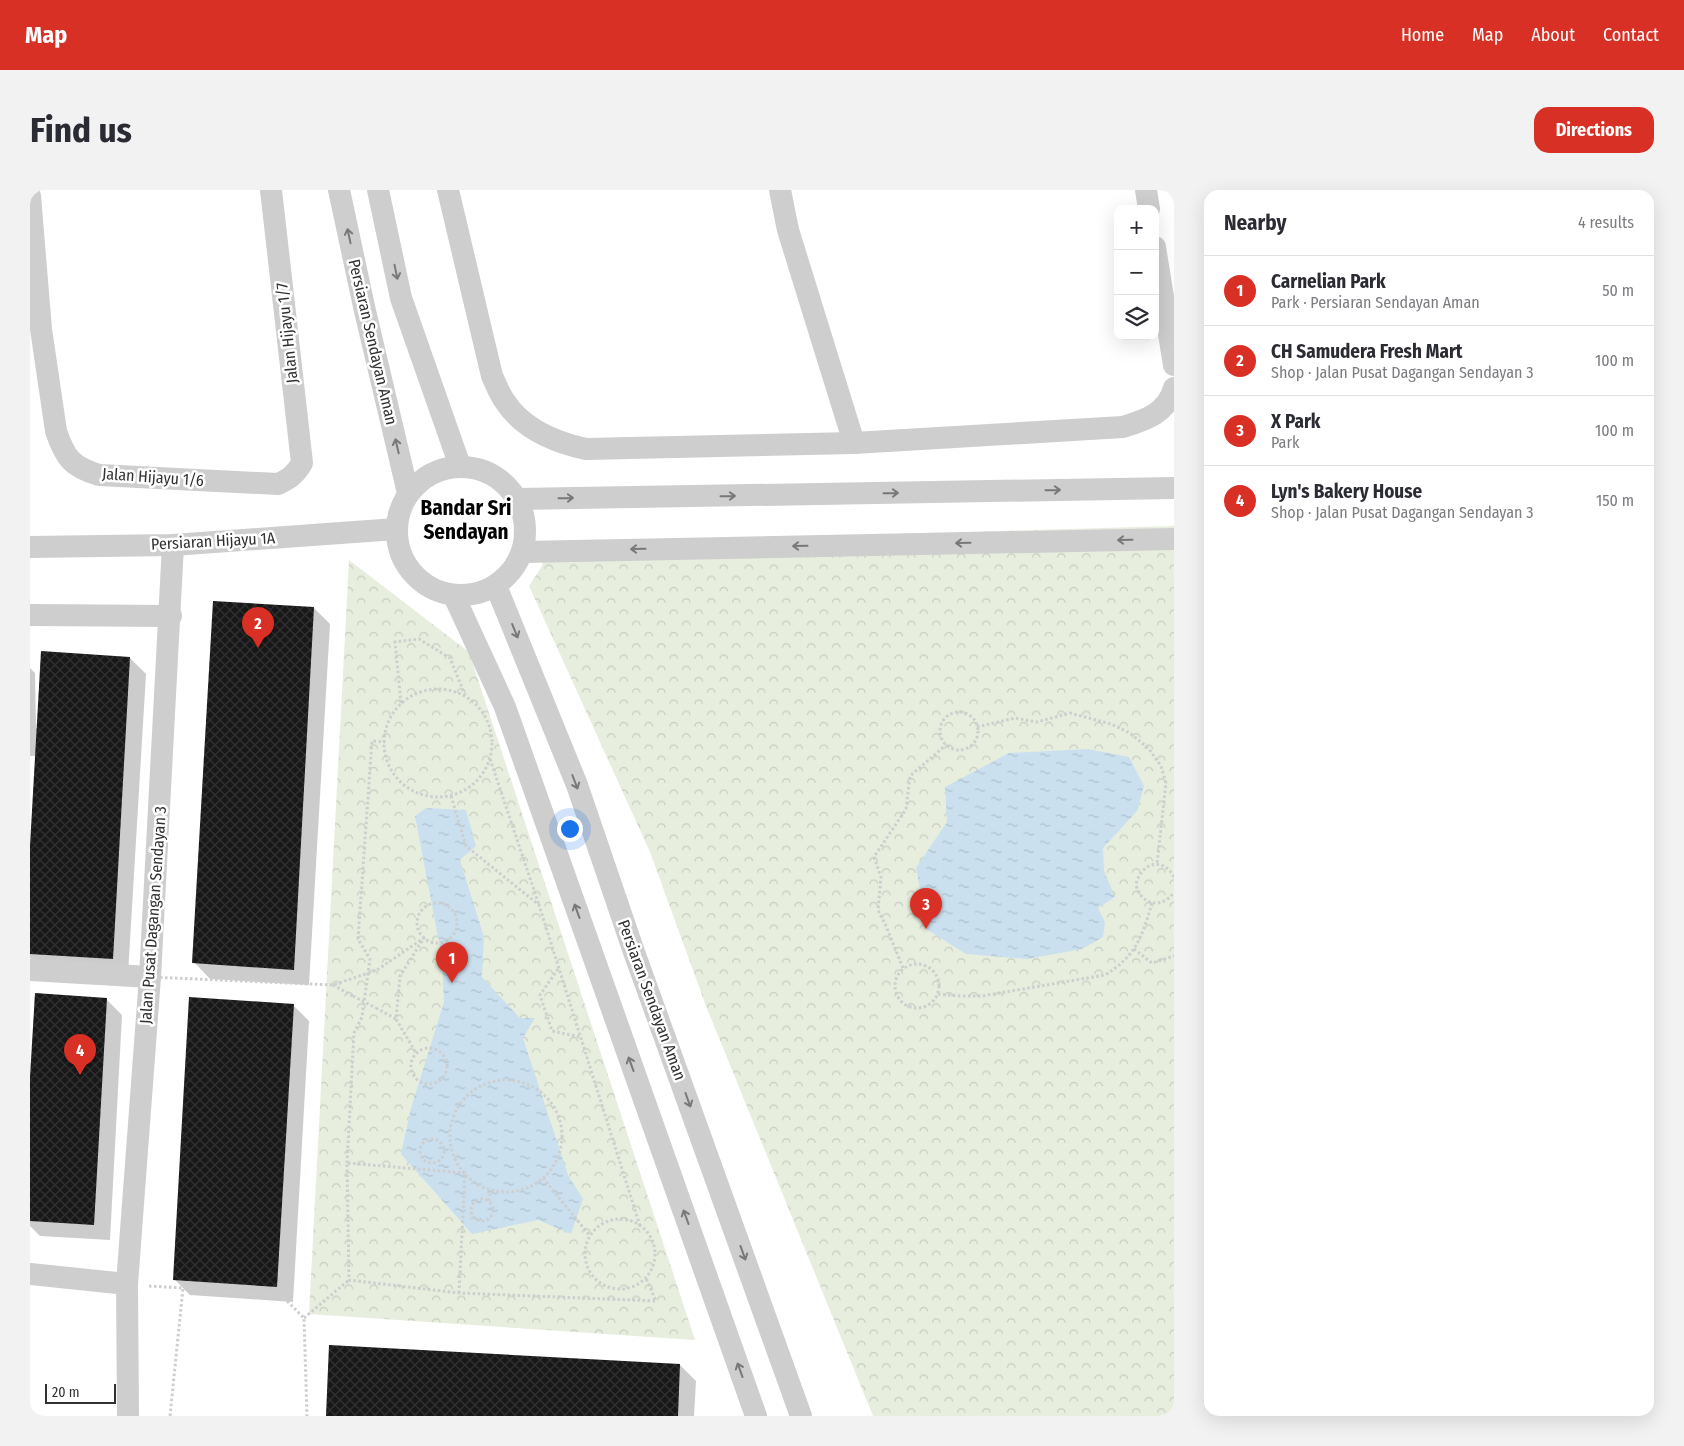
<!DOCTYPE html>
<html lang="en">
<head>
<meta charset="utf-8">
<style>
	:root { --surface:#fff; --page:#f2f2f3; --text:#2b2b33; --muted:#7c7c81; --line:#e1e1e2; --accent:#d93025 }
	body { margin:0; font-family:"Fira Sans Condensed",sans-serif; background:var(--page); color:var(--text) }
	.controls { position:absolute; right:15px; top:15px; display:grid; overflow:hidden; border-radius:10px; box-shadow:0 5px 20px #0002 }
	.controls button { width:45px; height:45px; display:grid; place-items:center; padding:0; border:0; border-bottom:1px solid var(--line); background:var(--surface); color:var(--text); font:25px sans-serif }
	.scale { position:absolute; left:15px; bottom:12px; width:71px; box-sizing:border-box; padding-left:5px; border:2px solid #313131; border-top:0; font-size:14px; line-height:18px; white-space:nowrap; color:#313131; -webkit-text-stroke:4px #fff; paint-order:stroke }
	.you { position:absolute; left:539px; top:638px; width:18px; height:18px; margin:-12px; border:4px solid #fff; border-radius:50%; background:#1a73e8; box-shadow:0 0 0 8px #1a73e833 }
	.badge { display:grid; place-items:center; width:32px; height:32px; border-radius:50%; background:var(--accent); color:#fff; font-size:16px; font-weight:700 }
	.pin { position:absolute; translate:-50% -41px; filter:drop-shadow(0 1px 2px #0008) }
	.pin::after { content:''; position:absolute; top:26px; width:18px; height:15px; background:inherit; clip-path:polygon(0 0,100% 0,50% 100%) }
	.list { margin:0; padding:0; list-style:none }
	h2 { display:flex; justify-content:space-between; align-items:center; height:65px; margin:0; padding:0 20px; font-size:21px }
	h2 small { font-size:16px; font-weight:400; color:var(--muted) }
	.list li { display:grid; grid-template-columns:32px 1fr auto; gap:15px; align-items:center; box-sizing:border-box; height:70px; padding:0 20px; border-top:1px solid var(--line) }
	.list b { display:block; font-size:19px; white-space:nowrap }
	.list p { margin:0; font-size:16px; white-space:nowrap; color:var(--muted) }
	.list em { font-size:16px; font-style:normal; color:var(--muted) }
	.icon { flex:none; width:28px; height:28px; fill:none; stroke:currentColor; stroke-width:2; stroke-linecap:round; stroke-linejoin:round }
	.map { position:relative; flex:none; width:1144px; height:1226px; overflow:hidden; border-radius:15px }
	header { display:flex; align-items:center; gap:30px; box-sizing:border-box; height:70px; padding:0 25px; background:var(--accent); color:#fff }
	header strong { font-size:24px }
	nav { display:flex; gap:28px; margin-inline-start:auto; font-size:18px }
	.intro { display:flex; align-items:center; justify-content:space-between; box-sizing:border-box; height:120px; padding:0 30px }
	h1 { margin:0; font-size:35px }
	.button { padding:12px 22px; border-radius:15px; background:var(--accent); color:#fff; font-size:18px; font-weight:700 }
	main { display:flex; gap:30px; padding:0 30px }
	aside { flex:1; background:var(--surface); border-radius:15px; box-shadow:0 5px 20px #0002 }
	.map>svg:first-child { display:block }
	.park { fill:url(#park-crowns) }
	.water { fill:url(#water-ripples) }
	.shadow { fill:#0003 }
	.building { fill:url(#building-cross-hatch) }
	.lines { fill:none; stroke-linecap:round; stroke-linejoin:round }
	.path { stroke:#cecece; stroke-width:3; stroke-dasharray:2.5 2.5; stroke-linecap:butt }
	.minor { stroke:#cecece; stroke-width:22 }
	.path-bridge { stroke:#cecece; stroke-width:3; stroke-dasharray:2.5 2.5; stroke-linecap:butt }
	.oneway { stroke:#787878 }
	.labels { text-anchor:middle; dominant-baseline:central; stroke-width:5; stroke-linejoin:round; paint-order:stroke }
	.street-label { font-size:16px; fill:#313131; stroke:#fff }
	.district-label { font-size:21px; font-weight:bold; fill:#000; stroke:#fff }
</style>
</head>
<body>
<header>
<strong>Map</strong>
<nav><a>Home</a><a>Map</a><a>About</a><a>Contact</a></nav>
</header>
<div class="intro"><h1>Find us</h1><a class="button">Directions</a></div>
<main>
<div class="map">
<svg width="1144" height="1226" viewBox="0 0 1144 1226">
	<defs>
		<pattern id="park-crowns" width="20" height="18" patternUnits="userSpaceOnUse" patternTransform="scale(1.25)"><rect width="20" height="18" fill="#e7eede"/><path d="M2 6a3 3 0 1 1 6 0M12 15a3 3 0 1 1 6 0" fill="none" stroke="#c7cdbf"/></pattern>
		<pattern id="water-ripples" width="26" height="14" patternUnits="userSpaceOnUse" patternTransform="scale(1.25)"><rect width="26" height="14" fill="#cae0ef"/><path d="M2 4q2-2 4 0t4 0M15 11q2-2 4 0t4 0" fill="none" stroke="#aec1cd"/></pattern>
		<pattern id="building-cross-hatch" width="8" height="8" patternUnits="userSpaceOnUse" patternTransform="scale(1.25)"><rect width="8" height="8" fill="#181818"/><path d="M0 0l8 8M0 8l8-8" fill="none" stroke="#313131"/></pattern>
	</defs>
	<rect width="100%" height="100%" fill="#fff"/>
	<g class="park">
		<polygon points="1144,336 1144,1226 843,1226 676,816 620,662 499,396 512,376 517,354"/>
		<polygon points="319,370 439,462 665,1150 279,1124"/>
	</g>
	<g class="water">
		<polygon points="1058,559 1099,567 1114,596 1107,621 1073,658 1074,681 1085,707 1068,718 1075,732 1073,747 1052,759 997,769 936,764 898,740 886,678 917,632 915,597 979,563"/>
		<polygon points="396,618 436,620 446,656 430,670 454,747 452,787 490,828 505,828 493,848 538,985 553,1009 541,1044 508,1030 442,1044 371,964 381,918 414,812 412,768 385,626"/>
	</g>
	<g class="shadow">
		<polygon points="184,412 284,418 300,434 279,795 180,789 164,772"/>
		<polygon points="100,468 116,484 98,784 11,779 0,768 0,666 6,566 0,566 0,478 5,483 6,538 8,538"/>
		<polygon points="76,809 92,825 80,1050 10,1046 0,1036 0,910"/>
		<polygon points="263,815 279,831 263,1112 160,1105 144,1089"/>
		<polygon points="650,1175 666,1191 664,1226 297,1226"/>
	</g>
	<g class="building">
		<polygon points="183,411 284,417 264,780 162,773"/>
		<polygon points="11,461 100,467 83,769 0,764 0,656"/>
		<polygon points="5,803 77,808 64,1035 0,1031 0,887"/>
		<polygon points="159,807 264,814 247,1097 143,1090"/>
		<polygon points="299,1155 650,1174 648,1226 296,1226"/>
	</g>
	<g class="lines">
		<g class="path">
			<circle cx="408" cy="553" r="54"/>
			<polyline points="371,513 365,452 389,449 420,468 435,505"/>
			<circle cx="929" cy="541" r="19"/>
			<polyline points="947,537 985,528 1007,532 1040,523 1081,534 1100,543 1119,559 1131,576 1136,593 1127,674"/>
			<polyline points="460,569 509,715"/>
			<polyline points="421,606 436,656 509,715 610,1036"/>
			<path d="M1144,687C1133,666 1110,673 1106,695C1111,715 1132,720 1144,702"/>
			<circle cx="407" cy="733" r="20"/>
			<polyline points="1104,759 1122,773 1144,766"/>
			<circle cx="887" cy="796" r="22"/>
			<polyline points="873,778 856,736 848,720 851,687 844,667 876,619 880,586 916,555"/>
			<polyline points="528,779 510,805 522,841 550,847"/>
			<polyline points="303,795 323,806"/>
			<path d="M908,804L930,806H952L1075,785C1106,766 1112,747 1122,713"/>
			<polyline points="346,818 366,829"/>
			<circle cx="399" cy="876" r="18"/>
			<circle cx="476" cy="946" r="56"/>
			<circle cx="402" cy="961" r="12"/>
			<polyline points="317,973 324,843 332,827 340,769 328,749 342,551 355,552"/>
			<polyline points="513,988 560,1046"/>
			<circle cx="452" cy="1020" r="11"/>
			<polyline points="459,1011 461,1000"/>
			<circle cx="590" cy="1064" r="35"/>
			<polyline points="119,1096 153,1098"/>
			<polyline points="429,1103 435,983 317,973 319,1090 429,1103 626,1111 616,1088"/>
			<polyline points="274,1128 319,1090"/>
			<polyline points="140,1226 153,1098 253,1107 274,1128 277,1226"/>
		</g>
		<g class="minor">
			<polyline points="309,0 335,121 378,303"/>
			<polyline points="348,0 371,108 430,276"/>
			<path d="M418,0L462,186C466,194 469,203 474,210C492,239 524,252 556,259L824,253L1093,237C1116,230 1137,223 1144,198"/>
			<polyline points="750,0 758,40 824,253"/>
			<polyline points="1116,0 1119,19"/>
			<path d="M0,6L11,139L26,241C35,268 42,277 69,285L248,294C259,289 265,285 272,273L241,0"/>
			<polyline points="1125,57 1144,175"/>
			<circle cx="431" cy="341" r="64"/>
			<polyline points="487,309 1144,298"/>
			<polyline points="0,357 143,355 366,339"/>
			<polyline points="493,362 1144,349"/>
			<polyline points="466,396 547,595 604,762 771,1226"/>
			<polyline points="424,406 475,517 726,1226"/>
			<polyline points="0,425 141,426"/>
			<polyline points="0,780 120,787"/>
			<polyline points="0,1084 97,1094"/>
			<polyline points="98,1226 97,1094 120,787 143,355"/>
		</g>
		<g class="path-bridge">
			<polyline points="120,787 303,795 347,780 394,748 370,786 366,829 386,863"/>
			<polyline points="323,806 346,818"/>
		</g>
	</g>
	<defs><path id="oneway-shaft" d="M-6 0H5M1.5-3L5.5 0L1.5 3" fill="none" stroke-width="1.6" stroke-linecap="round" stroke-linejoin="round" transform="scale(1.25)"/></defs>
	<g class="oneway">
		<use href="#oneway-shaft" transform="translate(319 46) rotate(-102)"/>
		<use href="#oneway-shaft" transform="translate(366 82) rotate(78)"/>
		<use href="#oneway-shaft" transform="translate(367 256) rotate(-103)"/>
		<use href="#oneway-shaft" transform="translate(1023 300) rotate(-1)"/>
		<use href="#oneway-shaft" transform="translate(861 303) rotate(-1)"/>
		<use href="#oneway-shaft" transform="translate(698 306) rotate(-1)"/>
		<use href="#oneway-shaft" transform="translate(536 308) rotate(-1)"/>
		<use href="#oneway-shaft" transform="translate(1095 350) rotate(179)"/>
		<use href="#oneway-shaft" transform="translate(933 353) rotate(179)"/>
		<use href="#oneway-shaft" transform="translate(770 356) rotate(179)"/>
		<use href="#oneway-shaft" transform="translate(608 359) rotate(179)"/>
		<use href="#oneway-shaft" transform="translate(485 441) rotate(68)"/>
		<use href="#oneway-shaft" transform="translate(545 592) rotate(69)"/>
		<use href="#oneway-shaft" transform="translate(547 721) rotate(-110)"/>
		<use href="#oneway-shaft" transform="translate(601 874) rotate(-110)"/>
		<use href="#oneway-shaft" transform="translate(658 910) rotate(70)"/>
		<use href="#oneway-shaft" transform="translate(656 1027) rotate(-110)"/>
		<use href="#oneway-shaft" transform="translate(713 1063) rotate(70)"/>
		<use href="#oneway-shaft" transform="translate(710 1180) rotate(-110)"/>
	</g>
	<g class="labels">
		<g class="street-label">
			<text transform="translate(257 143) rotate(-96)">Jalan Hijayu 1/7</text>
			<text transform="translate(343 152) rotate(77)">Persiaran Sendayan Aman</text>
			<text transform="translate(123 287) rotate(4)">Jalan Hijayu 1/6</text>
			<text transform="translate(183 351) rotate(-3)">Persiaran Hijayu 1A</text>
			<text transform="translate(123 725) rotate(-86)">Jalan Pusat Dagangan Sendayan 3</text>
			<text transform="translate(622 810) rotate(70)">Persiaran Sendayan Aman</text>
		</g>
		<g class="district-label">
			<text x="436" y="318">Bandar Sri<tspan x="436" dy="24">Sendayan</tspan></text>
		</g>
	</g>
</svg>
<div class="controls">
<button>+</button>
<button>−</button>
<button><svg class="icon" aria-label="layers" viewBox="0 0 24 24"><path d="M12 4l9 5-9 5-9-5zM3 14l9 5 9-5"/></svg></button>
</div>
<div class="scale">20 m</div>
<div class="you"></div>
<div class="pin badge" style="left:422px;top:793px">1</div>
<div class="pin badge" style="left:228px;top:458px">2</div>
<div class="pin badge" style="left:896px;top:739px">3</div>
<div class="pin badge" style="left:50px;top:885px">4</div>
</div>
<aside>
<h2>Nearby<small>4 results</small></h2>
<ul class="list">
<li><span class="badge">1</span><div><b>Carnelian Park</b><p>Park · Persiaran Sendayan Aman</p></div><em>50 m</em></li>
<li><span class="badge">2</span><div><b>CH Samudera Fresh Mart</b><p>Shop · Jalan Pusat Dagangan Sendayan 3</p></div><em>100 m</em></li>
<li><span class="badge">3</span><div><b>X Park</b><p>Park</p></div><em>100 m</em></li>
<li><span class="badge">4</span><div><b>Lyn's Bakery House</b><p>Shop · Jalan Pusat Dagangan Sendayan 3</p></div><em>150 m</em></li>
</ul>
</aside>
</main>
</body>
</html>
